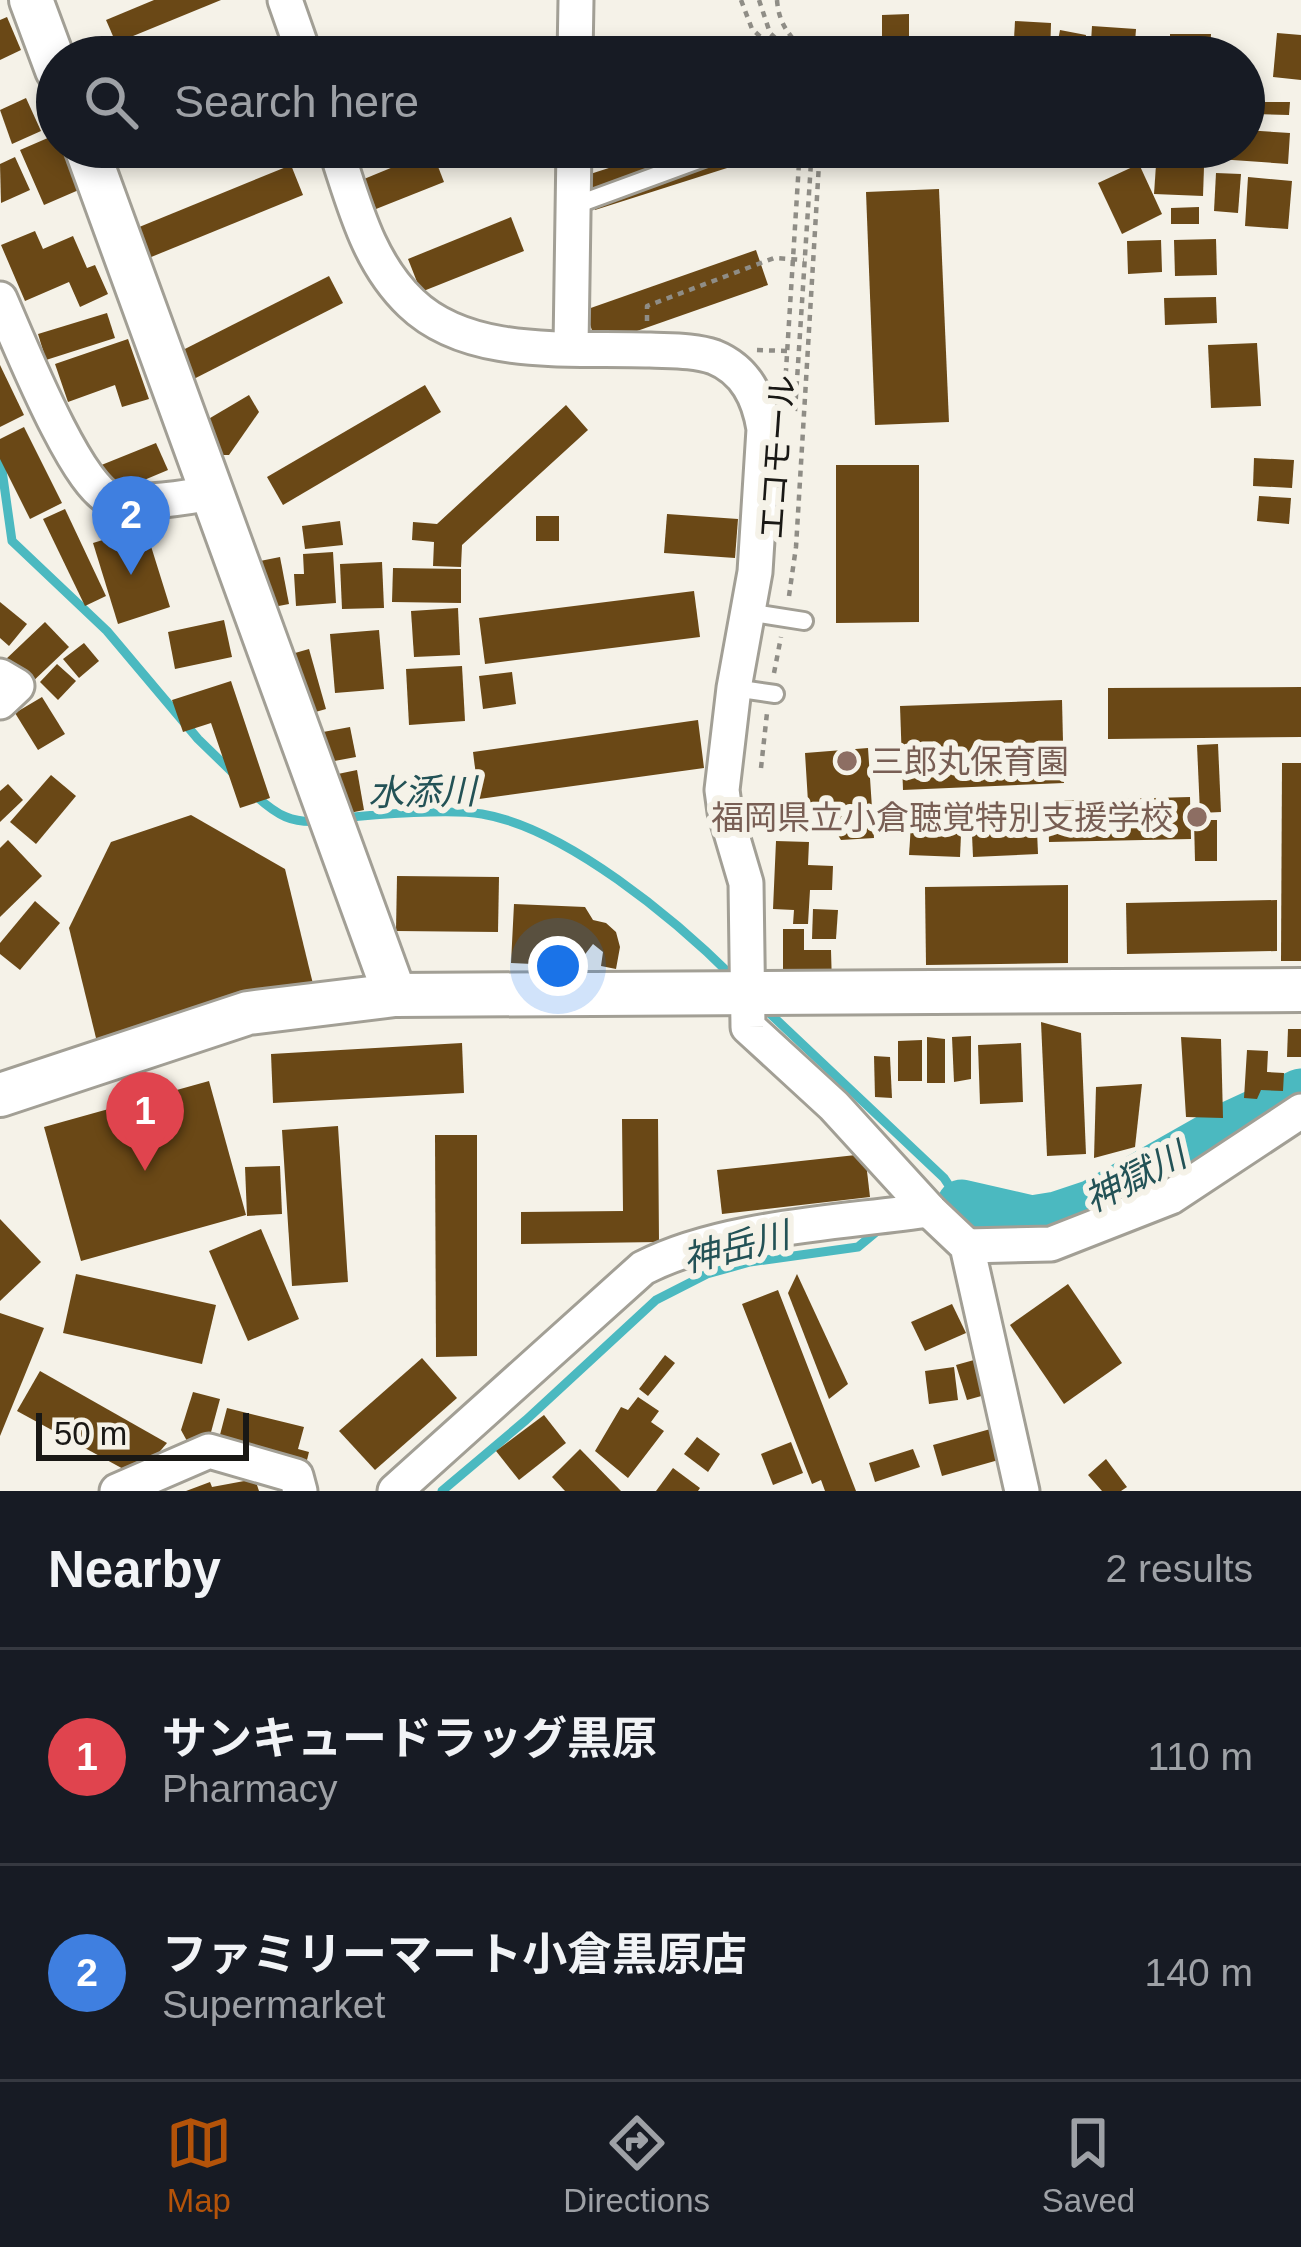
<!DOCTYPE html>
<html lang="en">
<head>
<meta charset="utf-8">
<style>
	:root { --surface:#171b24; --page:#20242c; --text:#f1f3f6; --muted:#9ea1a6; --line:#363941; --accent:#b45309 }
	body { margin:0; font-family:Arial,"Noto Sans JP",sans-serif; background:var(--page); color:var(--text) }
	.scale { position:absolute; left:36px; bottom:30px; width:213px; box-sizing:border-box; padding-left:12px; border:6px solid #191815; border-top:0; font-size:33px; line-height:42px; white-space:nowrap; color:#191815; -webkit-text-stroke:9px #f5f2e8; paint-order:stroke }
	.you { position:absolute; left:558px; top:966px; width:42px; height:42px; margin:-30px; border:9px solid #fff; border-radius:50%; background:#1a73e8; box-shadow:0 0 0 18px #1a73e833 }
	.badge { display:grid; place-items:center; width:78px; height:78px; border-radius:50%; background:var(--accent); color:#fff; font-size:39px; font-weight:700 }
	.pin { position:absolute; translate:-50% -99px; filter:drop-shadow(0 3px 6px #0008) }
	.pin::after { content:''; position:absolute; top:63px; width:42px; height:36px; background:inherit; clip-path:polygon(0 0,100% 0,50% 100%) }
	.list { margin:0; padding:0; list-style:none }
	h2 { display:flex; justify-content:space-between; align-items:center; height:156px; margin:0; padding:0 48px; font-size:51px }
	h2 small { font-size:39px; font-weight:400; color:var(--muted) }
	.list li { display:grid; grid-template-columns:78px 1fr auto; gap:36px; align-items:center; box-sizing:border-box; height:216px; padding:0 48px; border-top:3px solid var(--line) }
	.list b { display:block; font-size:45px; white-space:nowrap }
	.list p { margin:0; font-size:39px; white-space:nowrap; color:var(--muted) }
	.list em { font-size:39px; font-style:normal; color:var(--muted) }
	.icon { flex:none; width:66px; height:66px; fill:none; stroke:currentColor; stroke-width:2; stroke-linecap:round; stroke-linejoin:round }
	.map { position:relative; flex:none; width:1301px; height:1491px; overflow:hidden }
	.search { position:absolute; background:var(--surface); box-shadow:0 6px 18px #0003; left:36px; right:36px; top:36px; height:132px; display:flex; align-items:center; gap:30px; box-sizing:border-box; padding:0 42px; border-radius:66px; color:var(--muted); font-size:45px }
	.sheet { height:588px; background:var(--surface) }
	nav { display:flex; justify-content:space-around; align-items:center; box-sizing:border-box; height:168px; border-top:3px solid var(--line); background:var(--surface); font-size:33px; color:var(--muted) }
	nav a { display:grid; justify-items:center; gap:6px }
	nav .on { color:var(--accent) }
	.map>svg:first-child { display:block }
	.lines { fill:none; stroke-linecap:round; stroke-linejoin:round }
	.stream { stroke:#4bb9c0; stroke-width:9 }
	.river { stroke:#4bb9c0; stroke-width:51 }
	.building { fill:#6a4816 }
	.service-casing { stroke:#a29f95; stroke-width:22 }
	.minor-casing { stroke:#a29f95; stroke-width:39 }
	.tertiary-casing { stroke:#a29f95; stroke-width:48 }
	.path { stroke:#8f8d86; stroke-width:4.5; stroke-dasharray:6 6; stroke-linecap:butt }
	.service { stroke:#fff; stroke-width:16 }
	.minor { stroke:#fff; stroke-width:33 }
	.tertiary { stroke:#fff; stroke-width:42 }
	.education-dot { fill:#8d6e63; stroke:#f5f2e8; stroke-width:4.5 }
	.labels { text-anchor:middle; dominant-baseline:central; stroke-width:12; stroke-linejoin:round; paint-order:stroke }
	.street-label { font-size:33px; fill:#191815; stroke:#f5f2e8 }
	.education-label { font-size:33px; fill:#785e54; stroke:#f5f2e8; text-anchor:start }
	.water-label { font-size:36px; font-style:italic; fill:#235256; stroke:#f5f2e8 }
</style>
</head>
<body>
<div class="map">
<svg width="1301" height="1491" viewBox="0 0 1301 1491">
	<rect width="100%" height="100%" fill="#f5f2e8"/>
	<g class="lines">
		<g class="stream">
			<polyline points="0,456 12,541 107,631 198,739 232,772"/>
			<path d="M256,796C277,815 292,824 321,821"/>
			<path d="M343,818C376,814 452,809 482,814C566,828 676,920 735,979"/>
			<polyline points="764,1008 944,1178 962,1205 954,1214 945,1216"/>
			<polyline points="442,1491 526,1420 656,1300 707,1274 750,1262 858,1247 882,1227"/>
		</g>
		<polyline class="river" points="962,1205 1032,1221 1057,1217 1093,1205 1234,1125 1301,1094"/>
	</g>
	<g class="building">
		<polygon points="154,0 221,0 116,43 106,20"/>
		<polygon points="909,14 909,38 882,38 882,15"/>
		<polygon points="7,17 21,50 0,60 0,20"/>
		<polygon points="1015,21 1051,23 1050,57 1013,57"/>
		<polygon points="1092,26 1136,29 1134,57 1090,57"/>
		<polygon points="1060,30 1086,35 1083,57 1055,57"/>
		<polygon points="1277,33 1301,35 1301,80 1273,77"/>
		<polygon points="1170,34 1211,34 1210,57 1170,57"/>
		<polygon points="26,98 41,131 12,144 0,110"/>
		<polygon points="1255,102 1290,102 1289,115 1255,114"/>
		<polygon points="1244,130 1290,133 1288,164 1218,159 1219,147 1244,147"/>
		<polygon points="57,134 57,147 63,147 81,189 44,205 20,150"/>
		<polygon points="674,147 766,147 768,155 595,210 584,176"/>
		<polygon points="432,151 444,182 376,209 364,179"/>
		<polygon points="15,157 30,190 1,203 0,164"/>
		<polygon points="1139,164 1162,214 1122,234 1098,183"/>
		<polygon points="291,165 303,195 139,262 127,232"/>
		<polygon points="1156,165 1204,167 1203,196 1154,194"/>
		<polygon points="1216,173 1241,174 1238,213 1214,211"/>
		<polygon points="1248,177 1292,181 1288,229 1245,226"/>
		<polygon points="939,189 949,422 875,425 866,192"/>
		<polygon points="1199,207 1199,224 1171,224 1171,208"/>
		<polygon points="511,217 524,251 421,292 408,259"/>
		<polygon points="35,231 43,249 73,236 87,268 95,265 108,294 80,307 69,282 25,301 1,245"/>
		<polygon points="1216,239 1217,275 1175,276 1174,240"/>
		<polygon points="1161,240 1162,272 1128,274 1127,241"/>
		<polygon points="756,250 768,285 597,345 585,310"/>
		<polygon points="329,276 343,303 184,384 171,356"/>
		<polygon points="1216,297 1217,323 1165,325 1164,298"/>
		<polygon points="107,313 115,338 46,360 38,334"/>
		<polygon points="128,339 149,399 122,407 115,385 68,402 55,364"/>
		<polygon points="1257,343 1261,406 1211,408 1208,345"/>
		<polygon points="0,365 24,415 0,427"/>
		<polygon points="425,385 441,412 283,505 267,477"/>
		<polygon points="249,395 259,412 229,455 217,455 200,424"/>
		<polygon points="566,405 588,430 462,545 461,567 433,566 434,542 412,540 413,522 437,524"/>
		<polygon points="24,427 62,503 30,519 0,459 0,439"/>
		<polygon points="156,443 168,470 106,496 94,468"/>
		<polygon points="1254,458 1294,460 1292,488 1253,486"/>
		<polygon points="836,465 919,465 919,622 836,623"/>
		<polygon points="1259,496 1291,498 1289,524 1257,521"/>
		<polygon points="65,509 106,596 85,606 43,519"/>
		<polygon points="667,514 738,519 735,558 664,553"/>
		<rect x="536" y="516" width="23" height="25"/>
		<polygon points="340,521 343,545 305,549 302,526"/>
		<polygon points="145,527 170,607 118,624 93,543"/>
		<polygon points="333,552 336,603 296,606 294,574 304,574 303,554"/>
		<polygon points="280,557 289,604 263,609 255,562"/>
		<polygon points="382,562 384,608 342,609 340,564"/>
		<polygon points="393,568 461,569 461,603 392,602"/>
		<polygon points="694,591 700,637 485,664 479,618"/>
		<polygon points="0,602 27,624 9,646 0,638"/>
		<polygon points="458,608 460,655 414,657 411,611"/>
		<polygon points="224,620 232,657 175,669 168,632"/>
		<polygon points="45,622 69,647 28,686 4,661"/>
		<polygon points="379,630 384,689 335,693 330,634"/>
		<polygon points="84,643 99,661 79,678 63,659"/>
		<polygon points="309,649 326,709 305,715 288,655"/>
		<polygon points="57,664 76,681 58,700 40,682"/>
		<polygon points="462,666 465,721 409,725 406,669"/>
		<polygon points="512,672 516,704 483,709 479,676"/>
		<polygon points="231,681 270,798 240,808 211,723 183,732 172,700"/>
		<polygon points="1301,687 1301,737 1108,739 1108,688"/>
		<polygon points="42,697 65,734 38,750 15,713"/>
		<polygon points="1062,700 1064,783 903,790 900,706"/>
		<polygon points="698,720 704,768 479,799 473,752"/>
		<polygon points="350,727 356,757 329,762 323,732"/>
		<polygon points="1218,744 1221,812 1200,813 1197,745"/>
		<polygon points="868,748 874,838 841,840 835,830 824,831 823,817 809,818 805,753"/>
		<polygon points="1282,763 1301,763 1301,961 1281,961"/>
		<polygon points="357,770 364,810 340,815 333,775"/>
		<polygon points="51,775 76,796 36,844 10,822"/>
		<polygon points="8,784 23,800 0,822 0,791"/>
		<polygon points="1190,797 1191,839 1049,842 1048,801"/>
		<polygon points="1036,808 1038,854 973,857 971,812"/>
		<polygon points="912,810 962,812 960,857 909,855"/>
		<polygon points="191,815 285,869 314,988 97,1042 69,928 111,842"/>
		<polygon points="1194,820 1217,820 1217,861 1195,861"/>
		<polygon points="8,840 42,876 0,917 0,848"/>
		<polygon points="776,841 809,842 808,865 833,866 832,890 810,890 808,924 793,924 794,910 773,909"/>
		<polygon points="397,876 499,877 498,932 396,931"/>
		<polygon points="1068,885 1068,963 926,965 925,887"/>
		<polygon points="1277,900 1277,951 1127,954 1126,903"/>
		<polygon points="35,901 60,923 20,970 0,954 0,943"/>
		<polygon points="514,904 585,907 593,920 606,923 616,932 620,947 616,969 601,966 603,952 593,944 576,966 511,963"/>
		<polygon points="813,909 838,910 836,939 812,939"/>
		<polygon points="783,929 804,929 804,950 831,950 832,985 783,985"/>
		<polygon points="1041,1022 1081,1033 1086,1154 1047,1156"/>
		<polygon points="1288,1029 1301,1029 1301,1057 1287,1057"/>
		<polygon points="971,1036 971,1079 954,1082 952,1037"/>
		<polygon points="927,1037 945,1039 945,1083 927,1083"/>
		<polygon points="1181,1037 1221,1039 1223,1118 1186,1117"/>
		<polygon points="922,1040 922,1081 898,1081 898,1041"/>
		<polygon points="462,1043 464,1093 273,1103 271,1054"/>
		<polygon points="1021,1043 1023,1102 980,1104 978,1045"/>
		<polygon points="1247,1050 1268,1051 1267,1072 1284,1073 1283,1091 1261,1090 1257,1099 1244,1098"/>
		<polygon points="874,1056 890,1057 892,1098 875,1097"/>
		<polygon points="209,1081 246,1215 81,1261 44,1127"/>
		<polygon points="1142,1084 1135,1147 1094,1158 1096,1087"/>
		<polygon points="622,1119 658,1119 659,1242 521,1244 521,1212 623,1211"/>
		<polygon points="338,1126 348,1282 292,1286 282,1130"/>
		<polygon points="435,1135 477,1135 477,1356 436,1357"/>
		<polygon points="865,1154 870,1197 722,1214 717,1170"/>
		<polygon points="280,1166 282,1214 247,1216 245,1167"/>
		<polygon points="0,1219 41,1262 0,1301"/>
		<polygon points="261,1229 299,1319 248,1341 209,1251"/>
		<polygon points="76,1274 216,1305 202,1364 63,1333"/>
		<polygon points="797,1274 848,1384 829,1399 788,1293"/>
		<polygon points="1068,1284 1122,1363 1064,1404 1010,1325"/>
		<polygon points="778,1290 856,1491 825,1491 821,1480 812,1484 742,1304"/>
		<polygon points="952,1304 966,1333 925,1351 911,1322"/>
		<polygon points="0,1313 44,1328 0,1436"/>
		<polygon points="665,1355 675,1363 648,1396 639,1389"/>
		<polygon points="422,1358 457,1398 375,1470 339,1431"/>
		<polygon points="974,1360 985,1395 967,1400 956,1365"/>
		<polygon points="954,1367 958,1400 929,1404 925,1371"/>
		<polygon points="40,1371 167,1443 138,1477 17,1411"/>
		<polygon points="193,1392 220,1399 207,1447 187,1441 181,1430"/>
		<polygon points="638,1397 659,1411 651,1422 664,1431 628,1478 595,1451 621,1407 628,1410"/>
		<polygon points="227,1408 304,1427 298,1449 309,1452 304,1472 216,1450"/>
		<polygon points="544,1415 566,1443 519,1480 496,1451"/>
		<polygon points="994,1428 1002,1459 942,1476 933,1445"/>
		<polygon points="697,1437 720,1454 708,1472 684,1454"/>
		<polygon points="791,1442 803,1473 773,1485 761,1454"/>
		<polygon points="580,1449 621,1491 565,1491 552,1477"/>
		<polygon points="913,1449 920,1467 875,1482 869,1463"/>
		<polygon points="1106,1459 1127,1487 1121,1491 1102,1491 1088,1475"/>
		<polygon points="673,1468 700,1488 698,1491 656,1491"/>
		<polygon points="255,1479 259,1491 186,1491 210,1482 212,1487"/>
	</g>
	<g class="lines">
		<g class="service-casing">
			<g id="service">
				<polyline points="573,206 734,147"/>
				<polyline points="747,612 804,621"/>
				<polyline points="734,688 775,694"/>
			</g>
		</g>
		<g class="minor-casing">
			<g id="minor">
				<polyline points="285,0 305,57"/>
				<polyline points="575,57 576,0"/>
				<path d="M335,147C354,203 367,261 411,303C470,360 574,347 650,350C671,351 694,350 714,357C746,370 759,398 764,429L755,572L734,688L722,790L725,812L746,883L748,1027L834,1106L930,1211L967,1246L1022,1491"/>
				<path d="M0,299C16,335 78,492 112,499C140,505 186,498 214,492"/>
				<polyline points="571,347 574,147"/>
				<polyline points="0,676 17,686 0,702"/>
				<polyline points="967,1246 1051,1244 1171,1197 1301,1111"/>
				<polyline points="117,1491 209,1451 296,1476 300,1491"/>
				<path d="M395,1491L643,1268C723,1227 839,1223 929,1210"/>
			</g>
		</g>
		<g class="tertiary-casing">
			<g id="tertiary">
				<polyline points="31,0 57,70"/>
				<polyline points="86,147 395,995"/>
				<polyline points="0,1095 248,1013 395,995 1301,990"/>
			</g>
		</g>
		<g class="path">
			<polyline points="741,0 752,29 782,57"/>
			<polyline points="759,0 770,33 795,57"/>
			<path d="M777,0C779,27 792,38 810,57"/>
			<polyline points="647,321 647,306 774,258 804,260"/>
			<polyline points="757,350 788,351"/>
			<polyline points="785,386 800,147"/>
			<polyline points="795,411 812,147"/>
			<polyline points="789,596 796,547 820,147"/>
			<polyline points="774,673 781,637"/>
			<polyline points="761,768 767,713"/>
		</g>
		<use href="#service" class="service"/>
		<use href="#minor" class="minor"/>
		<use href="#tertiary" class="tertiary"/>
	</g>
	<g class="education-dot">
		<circle cx="847" cy="761" r="12"/>
		<circle cx="1197" cy="817" r="12"/>
	</g>
	<g class="labels">
		<g class="street-label">
			<text transform="translate(777 457) rotate(-86)">エコモール</text>
		</g>
		<g class="education-label">
			<text x="871" y="761">三郎丸保育園</text>
			<text x="1173" y="817" text-anchor="end">福岡県立小倉聴覚特別支援学校</text>
		</g>
		<g class="water-label">
			<text transform="translate(422 792) rotate(-1)">水添川</text>
			<text transform="translate(1135 1177) rotate(-27)">神獄川</text>
			<text transform="translate(736 1247) rotate(-14)">神岳川</text>
		</g>
	</g>
</svg>
<div class="scale">50 m</div>
<div class="you"></div>
<div class="pin badge" style="left:145px;top:1171px;background:#e0444e">1</div>
<div class="pin badge" style="left:131px;top:575px;background:#3f7fe0">2</div>
<div class="search"><svg class="icon" aria-label="search" viewBox="0 0 24 24"><circle cx="10" cy="10" r="6"/><path d="M15 15l6 6"/></svg>Search here</div>
</div>
<section class="sheet">
<h2>Nearby<small>2 results</small></h2>
<ul class="list">
<li><span class="badge" style="background:#e0444e">1</span><div><b>サンキュードラッグ黒原</b><p>Pharmacy</p></div><em>110 m</em></li>
<li><span class="badge" style="background:#3f7fe0">2</span><div><b>ファミリーマート小倉黒原店</b><p>Supermarket</p></div><em>140 m</em></li>
</ul>
</section>
<nav>
<a class="on"><svg class="icon" aria-label="map" viewBox="0 0 24 24"><path d="M3 6l6-2 6 2 6-2v14l-6 2-6-2-6 2zM9 4v14M15 6v14"/></svg>Map</a>
<a><svg class="icon" aria-label="directions" viewBox="0 0 24 24"><path d="M12 3l9 9-9 9-9-9zM9 14v-3h6M13 9l2 2-2 2"/></svg>Directions</a>
<a><svg class="icon" aria-label="saved" viewBox="0 0 24 24"><path d="M7 4h10v16l-5-4-5 4z"/></svg>Saved</a>
</nav>
</body>
</html>
